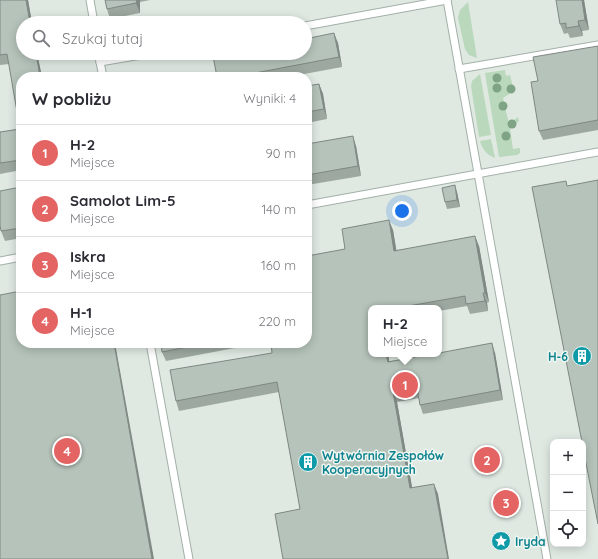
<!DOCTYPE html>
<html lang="pl">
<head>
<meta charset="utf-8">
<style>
	:root { --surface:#fff; --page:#f2f2f3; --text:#2b2b33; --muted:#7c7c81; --line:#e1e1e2; --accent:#e36462 }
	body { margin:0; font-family:Quicksand,sans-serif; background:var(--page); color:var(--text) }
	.controls { position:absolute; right:12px; bottom:12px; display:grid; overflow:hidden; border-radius:8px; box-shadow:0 2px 10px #0003 }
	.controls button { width:36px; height:36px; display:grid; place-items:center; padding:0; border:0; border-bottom:1px solid var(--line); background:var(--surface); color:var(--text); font:20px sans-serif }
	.you { position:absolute; left:402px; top:211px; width:14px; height:14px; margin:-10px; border:3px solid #fff; border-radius:50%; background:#1a73e8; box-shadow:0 0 0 6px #1a73e833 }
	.badge { display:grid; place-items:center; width:26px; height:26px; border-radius:50%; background:var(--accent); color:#fff; font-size:13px; font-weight:700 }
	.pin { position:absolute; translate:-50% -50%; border:2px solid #fff; box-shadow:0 1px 4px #0006 }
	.popup { position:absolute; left:368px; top:305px; width:74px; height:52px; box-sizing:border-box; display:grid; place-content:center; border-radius:8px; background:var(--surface); filter:drop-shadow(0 1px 3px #0005); font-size:13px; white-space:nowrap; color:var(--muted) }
	.popup b { font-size:15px; color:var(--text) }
	.popup::after { content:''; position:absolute; left:50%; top:100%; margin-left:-8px; border:8px solid transparent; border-top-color:var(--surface) }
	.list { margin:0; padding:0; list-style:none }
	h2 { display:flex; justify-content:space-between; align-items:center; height:52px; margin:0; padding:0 16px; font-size:17px }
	h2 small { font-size:13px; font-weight:400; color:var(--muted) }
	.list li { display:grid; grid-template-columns:26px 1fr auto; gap:12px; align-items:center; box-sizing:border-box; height:56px; padding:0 16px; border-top:1px solid var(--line) }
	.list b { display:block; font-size:15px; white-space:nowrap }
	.list p { margin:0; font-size:13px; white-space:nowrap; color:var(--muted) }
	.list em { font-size:13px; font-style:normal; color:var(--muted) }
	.icon { flex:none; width:22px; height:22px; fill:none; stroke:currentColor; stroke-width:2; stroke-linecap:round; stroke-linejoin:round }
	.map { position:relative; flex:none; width:598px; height:559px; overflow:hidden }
	.search { position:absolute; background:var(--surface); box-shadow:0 2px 10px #0003; left:16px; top:16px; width:296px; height:44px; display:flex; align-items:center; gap:10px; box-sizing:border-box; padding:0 14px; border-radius:22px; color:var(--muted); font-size:15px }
	.panel { position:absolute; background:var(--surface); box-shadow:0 2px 10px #0003; left:16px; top:72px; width:296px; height:276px; border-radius:16px }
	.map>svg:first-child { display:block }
	.green { fill:#bad8bb }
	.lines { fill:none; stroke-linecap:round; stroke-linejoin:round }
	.lane-casing { stroke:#a3b0a8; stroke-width:9 }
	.lane { stroke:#fff; stroke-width:7 }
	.tree { fill:#7fa385 }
	.wall { fill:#9ca8a0 }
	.shaded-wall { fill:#7f8882 }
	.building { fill:#b5c3ba; stroke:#7f8882 }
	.labels { text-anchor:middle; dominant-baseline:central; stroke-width:3; stroke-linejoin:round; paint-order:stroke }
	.culture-label { font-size:12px; font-weight:bold; fill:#0d838f; stroke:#eff6f1; text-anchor:start }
</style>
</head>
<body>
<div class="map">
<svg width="598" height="559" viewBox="0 0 598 559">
	<rect width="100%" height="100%" fill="#dfe9e2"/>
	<g class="green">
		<polygon points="468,2 477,58 469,55 465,49 458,18 460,10"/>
		<polygon points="505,70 506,76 510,75 514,91 503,98 509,124 518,117 519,121 510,129 513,149 520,148 520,153 517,155 499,157 485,73"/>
		<polygon points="480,74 491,135 479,137 471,86 472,81"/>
		<path d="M491,139L495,158C487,155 482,149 480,141Z"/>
	</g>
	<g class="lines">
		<g class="lane-casing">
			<g id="lane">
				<polyline points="90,0 94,23"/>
				<polyline points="447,0 547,559"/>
				<polyline points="305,26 447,0"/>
				<polyline points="99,53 100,62"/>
				<polyline points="459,69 598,45"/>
				<polyline points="103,77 100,62 153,53"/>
				<polyline points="307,205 598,152"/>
				<polyline points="0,261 21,257"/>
				<polyline points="150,343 189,559"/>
			</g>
		</g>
		<use href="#lane" class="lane"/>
	</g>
	<g class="tree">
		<circle cx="497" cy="78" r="4.5"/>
		<circle cx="497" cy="88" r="4.5"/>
		<circle cx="511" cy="89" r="4.5"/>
		<circle cx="503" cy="106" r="4.5"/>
		<circle cx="512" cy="124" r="4.5"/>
		<circle cx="506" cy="136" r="4.5"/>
	</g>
	<g class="wall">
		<polygon points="0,0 28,0 32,23 23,23 23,53 37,53 42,77 21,77 21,170 0,174 0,132 20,129 9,64 0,65"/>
		<polygon points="105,0 150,0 140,2 140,13 110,19 107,9"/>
		<polygon points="584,0 589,30 582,31 583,36 570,38 568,33 564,34 560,24"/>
		<polygon points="338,43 342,67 288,77 217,77"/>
		<polygon points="598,46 598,130 543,140 539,131 538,81"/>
		<polygon points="319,84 323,94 327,119 307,123 307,86"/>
		<polygon points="307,144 356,146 361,176 307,185"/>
		<polygon points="21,187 21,238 5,241 1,231"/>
		<polygon points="457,192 460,207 447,209 445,202"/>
		<polygon points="393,230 396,250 479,246 489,302 487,303 488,311 470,314 467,306 439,311 439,308 371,308 388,354 389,361 495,353 503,400 423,414 420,405 419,398 397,402 412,488 438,494 300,509 279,392 179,411 176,401 272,353 345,249"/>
		<polygon points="161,343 261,343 166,361 162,352"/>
	</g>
	<g class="shaded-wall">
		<polygon points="26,0 28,0 32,23 30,23"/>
		<polygon points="137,0 140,0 140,13 136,3"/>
		<polygon points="582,0 584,0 589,30 585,20"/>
		<polygon points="578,21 582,31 583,36 579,26"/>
		<polygon points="334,33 338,43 342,67 339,57"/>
		<polygon points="36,53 37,53 42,77 40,77"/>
		<polygon points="319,84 323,94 327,119 324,109"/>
		<polygon points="353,136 356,146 361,176 358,166"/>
		<polygon points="455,185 457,192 460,207 457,200"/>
		<polygon points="389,220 393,230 398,260 394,251"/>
		<polygon points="475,236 479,246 489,302 485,293"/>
		<polygon points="483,293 487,303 488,311 485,301"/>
		<polygon points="114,343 115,343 154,559 152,559"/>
		<polygon points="492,343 495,353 503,400 500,390"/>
		<polygon points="386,354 388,354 391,371 388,362"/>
		<polygon points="393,392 397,402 414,498 410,488"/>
		<polygon points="434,484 438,494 449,559 448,559"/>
	</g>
	<g class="building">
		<polygon points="0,0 26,0 30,23 23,23 23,53 36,53 40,77 21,77 21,160 0,163 0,132 20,129 7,54 0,55"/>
		<polygon points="105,0 137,0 136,3 107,9"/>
		<polygon points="556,0 582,0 585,20 578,21 579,26 566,28 566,23 560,24"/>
		<polygon points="334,33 339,57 234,77 217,77 213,56 227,53 305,53 305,39"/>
		<polygon points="598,46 598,120 539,131 531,82 538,81 533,57"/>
		<polygon points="319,84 324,109 307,112 307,86"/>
		<polygon points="353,136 358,166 307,175 307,144"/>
		<polygon points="598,180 598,524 583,448 583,442 582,442 532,187 566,181 567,186"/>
		<polygon points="455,185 457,200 445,202 442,188"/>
		<polygon points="21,187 21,228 1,231 0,225 0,191"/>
		<polygon points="389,220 394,251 475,236 485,293 483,293 485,301 466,304 465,296 397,308 371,308 371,354 386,354 388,362 431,354 439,354 439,353 492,343 500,390 420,405 417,388 393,392 410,488 434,484 448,559 283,559 275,514 300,509 277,382 176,401 170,370 272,353 271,343 307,343 307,256 345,249 342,229"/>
		<polygon points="21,291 21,343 114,343 152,559 0,559 0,295"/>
		<polygon points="161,343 207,343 162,352"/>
	</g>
	<defs>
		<g id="building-disc" transform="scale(1)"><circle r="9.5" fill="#0f9aa8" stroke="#eff6f1"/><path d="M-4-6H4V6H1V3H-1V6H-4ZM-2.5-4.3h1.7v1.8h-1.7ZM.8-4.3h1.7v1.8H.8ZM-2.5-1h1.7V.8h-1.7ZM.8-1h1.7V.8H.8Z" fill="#fff"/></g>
		<g id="sight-disc" transform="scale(1)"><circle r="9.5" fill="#0f9aa8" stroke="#eff6f1"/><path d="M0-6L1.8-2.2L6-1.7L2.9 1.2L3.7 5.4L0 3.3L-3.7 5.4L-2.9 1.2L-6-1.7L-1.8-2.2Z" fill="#fff"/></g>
	</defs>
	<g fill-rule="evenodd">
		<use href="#building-disc" x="582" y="356"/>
		<use href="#building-disc" x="308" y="462"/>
		<use href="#sight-disc" x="501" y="541"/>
	</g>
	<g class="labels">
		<g class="culture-label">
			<text x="568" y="356" text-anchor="end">H-6</text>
			<text x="322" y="455">Wytwórnia Zespołów<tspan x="322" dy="14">Kooperacyjnych</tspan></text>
			<text x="515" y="541">Iryda</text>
		</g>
	</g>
</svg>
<div class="controls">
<button>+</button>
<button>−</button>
<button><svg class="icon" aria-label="locate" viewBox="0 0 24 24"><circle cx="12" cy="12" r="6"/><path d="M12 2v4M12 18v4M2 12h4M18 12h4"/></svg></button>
</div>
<div class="you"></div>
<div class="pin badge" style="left:405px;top:385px">1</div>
<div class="popup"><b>H-2</b>Miejsce</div>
<div class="pin badge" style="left:487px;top:460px">2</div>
<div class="pin badge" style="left:506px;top:503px">3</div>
<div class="pin badge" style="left:67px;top:451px">4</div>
<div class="search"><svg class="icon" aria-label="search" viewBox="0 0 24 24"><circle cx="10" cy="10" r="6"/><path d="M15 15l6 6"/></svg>Szukaj tutaj</div>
<section class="panel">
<h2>W pobliżu<small>Wyniki: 4</small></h2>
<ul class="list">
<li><span class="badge">1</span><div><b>H-2</b><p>Miejsce</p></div><em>90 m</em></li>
<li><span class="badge">2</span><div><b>Samolot Lim-5</b><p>Miejsce</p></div><em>140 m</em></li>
<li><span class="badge">3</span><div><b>Iskra</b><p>Miejsce</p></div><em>160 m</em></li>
<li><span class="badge">4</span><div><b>H-1</b><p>Miejsce</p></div><em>220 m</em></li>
</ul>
</section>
</div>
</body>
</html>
